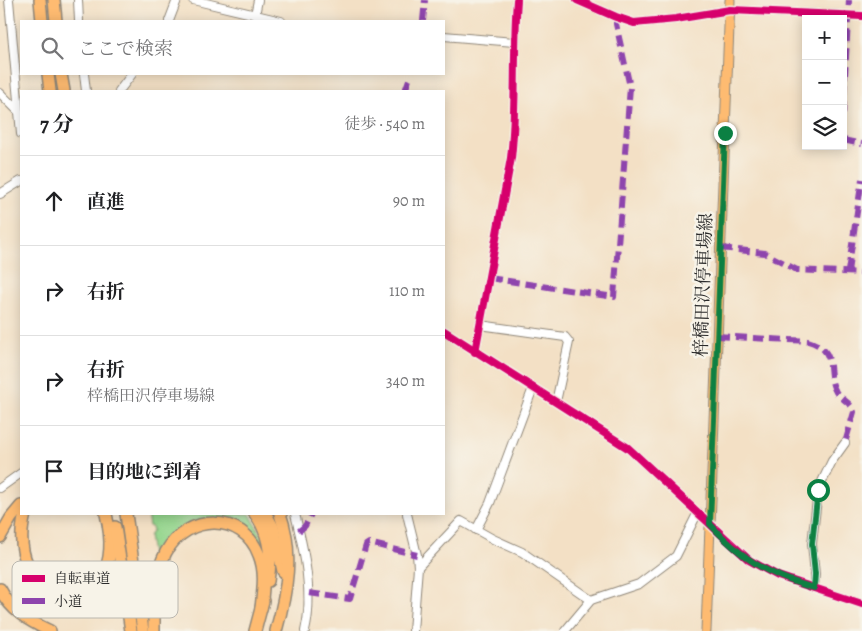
<!DOCTYPE html>
<html lang="ja">
<head>
<meta charset="utf-8">
<style>
	:root { --surface:#fff; --page:#f6f6f6; --text:#202124; --muted:#757577; --line:#e0e0e0 }
	body { margin:0; font-family:Alegreya,"Noto Serif JP",serif; background:var(--page); color:var(--text) }
	.controls { position:absolute; right:15px; top:15px; display:grid; overflow:hidden; border-radius:0px; box-shadow:0 2px 12px #0003 }
	.controls button { width:45px; height:45px; display:grid; place-items:center; padding:0; border:0; border-bottom:1px solid var(--line); background:var(--surface); color:var(--text); font:25px sans-serif }
	.stop { position:absolute; width:15px; height:15px; margin:-11px; border:4px solid #0b8043; border-radius:50%; background:#fff }
	.stop.end { background:#0b8043; border-color:#fff; box-shadow:0 1px 5px #0008 }
	.list { margin:0; padding:0; list-style:none }
	h2 { display:flex; justify-content:space-between; align-items:center; height:65px; margin:0; padding:0 20px; font-size:21px }
	h2 small { font-size:16px; font-weight:400; color:var(--muted) }
	.list li { display:grid; grid-template-columns:32px 1fr auto; gap:15px; align-items:center; box-sizing:border-box; height:90px; padding:0 20px; border-top:1px solid var(--line) }
	.list b { display:block; font-size:19px; white-space:nowrap }
	.list p { margin:0; font-size:16px; white-space:nowrap; color:var(--muted) }
	.list em { font-size:16px; font-style:normal; color:var(--muted) }
	.icon { flex:none; width:28px; height:28px; fill:none; stroke:currentColor; stroke-width:2; stroke-linecap:round; stroke-linejoin:round }
	.map { position:relative; flex:none; width:862px; height:631px; overflow:hidden }
	.search { position:absolute; background:var(--surface); box-shadow:0 2px 12px #0003; left:20px; top:20px; width:425px; height:55px; display:flex; align-items:center; gap:12px; box-sizing:border-box; padding:0 18px; border-radius:0px; color:var(--muted); font-size:19px }
	.panel { position:absolute; background:var(--surface); box-shadow:0 2px 12px #0003; left:20px; top:90px; width:425px; height:425px; border-radius:0px }
	.map>svg:first-child { display:block }
	.green { fill:#94d68d; stroke:#60805c }
	.lines { fill:none; stroke-linecap:round; stroke-linejoin:round }
	.minor-casing { stroke:#8f8678; stroke-width:10 }
	.major-casing { stroke:#8f8678; stroke-width:11 }
	.highway-casing { stroke:#8f8678; stroke-width:14 }
	.minor { stroke:#fff; stroke-width:8 }
	.major { stroke:#febb71; stroke-width:9 }
	.highway { stroke:#febb71; stroke-width:11 }
	.quiet { stroke:#8e44ad; stroke-width:6; stroke-dasharray:12 6; stroke-linecap:butt }
	.cycleway-casing { stroke:#f7f3e8; stroke-width:11 }
	.cycleway { stroke:#d6006c; stroke-width:8 }
	.route { stroke:#0b8043; stroke-width:6 }
	.labels { text-anchor:middle; dominant-baseline:central; stroke-width:5; stroke-linejoin:round; paint-order:stroke }
	.street-label { font-size:18px; fill:#2b2b2b; stroke:#f7f3e8 }
	.key { fill:#f7f3e8; stroke:#bab7af; stroke-width:1 }
	.key-label { font-size:14px; fill:#2b2b2b }
</style>
</head>
<body>
<div class="map">
<svg width="862" height="631" viewBox="0 0 862 631">
	<rect width="100%" height="100%" fill="#f7f3e8"/>
	<filter id="ink" filterUnits="userSpaceOnUse"><feTurbulence type="fractalNoise" baseFrequency=".02" numOctaves="2"/><feDisplacementMap in="SourceGraphic" scale="10" xChannelSelector="R" yChannelSelector="G"/><feConvolveMatrix kernelMatrix="1 2 1 2 8 2 1 2 1" color-interpolation-filters="sRGB"/></filter>
	<filter id="wash" filterUnits="userSpaceOnUse"><feTurbulence type="fractalNoise" baseFrequency=".0096" numOctaves="4" result="noise"/><feDisplacementMap in="SourceGraphic" scale="20" xChannelSelector="R" yChannelSelector="G"/><feGaussianBlur stdDeviation="1.12" result="paint"/><feColorMatrix in="noise" values="0 0 0 0 0 0 0 0 0 0 0 0 0 0 0 0 0 1.4 0 .05"/><feComposite in="paint" operator="in"/></filter>
	<g filter="url(#wash)">
		<rect width="100%" height="100%" fill="#f3e0c5"/>
		<polygon class="green" points="147,514 250,514 265,543 260,545 230,522 174,534 163,546 161,552 157,555 152,555 149,536 153,530 152,527 149,526"/>
	</g>
	<g filter="url(#ink)">
		<g class="lines">
			<g class="minor-casing">
				<g id="minor">
					<polyline points="9,0 21,134"/>
					<polyline points="78,0 79,21"/>
					<polyline points="193,0 281,21"/>
					<polyline points="577,0 616,17 634,23 676,19 730,10 862,16"/>
					<polyline points="255,15 258,0"/>
					<polyline points="169,21 177,0"/>
					<polyline points="444,36 514,42"/>
					<polyline points="84,74 86,91"/>
					<polyline points="119,91 132,74"/>
					<polyline points="0,93 18,111"/>
					<polyline points="0,194 21,181"/>
					<polyline points="480,325 565,337 569,342 556,402"/>
					<polyline points="444,331 628,448 749,560 778,576 862,604"/>
					<path d="M475,352L511,158C517,105 513,52 517,0"/>
					<polyline points="0,488 21,473"/>
					<path d="M295,514C304,550 314,595 305,631"/>
					<polyline points="407,514 417,555 418,567 413,631"/>
					<polyline points="476,530 490,503 533,388"/>
					<polyline points="418,567 461,521 493,539 522,552 591,600"/>
					<polyline points="814,588 815,574 812,544 818,490 832,461 845,443"/>
					<polyline points="565,631 591,600 639,584 676,556 698,512"/>
				</g>
			</g>
			<g class="major-casing">
				<polyline id="major" points="706,631 730,0"/>
			</g>
			<g class="highway-casing">
				<g id="highway">
					<polyline points="40,0 42,21"/>
					<polyline points="54,0 56,21"/>
					<polyline points="48,74 50,91"/>
					<polyline points="61,74 64,91"/>
					<path d="M25,514C0,610 134,631 106,514"/>
					<polyline points="126,514 143,631"/>
					<path d="M255,514C270,534 272,557 268,581"/>
					<polyline points="266,514 273,527 283,571"/>
					<polyline points="115,527 131,631"/>
					<polyline points="0,537 11,518 21,506"/>
					<path d="M0,589C11,611 29,621 50,631"/>
					<path d="M154,631C154,604 153,577 166,552C187,514 243,512 259,555C266,572 263,590 261,608"/>
					<polyline points="255,631 263,601"/>
					<path d="M276,631C287,592 294,552 280,514"/>
				</g>
			</g>
			<use href="#minor" class="minor"/>
			<use href="#major" class="major"/>
			<use href="#highway" class="highway"/>
			<g class="quiet">
				<polyline points="423,21 425,0"/>
				<polyline points="405,91 411,74"/>
				<polyline points="843,114 849,0"/>
				<polyline points="843,140 862,144"/>
				<polyline points="720,248 765,253 797,270 862,273"/>
				<polyline points="848,271 862,179"/>
				<polyline points="489,278 614,297 630,87 616,24 616,17"/>
				<path d="M717,336L808,341C840,351 824,371 836,392C842,400 851,402 854,412L845,443"/>
				<polyline points="299,531 305,526 311,514"/>
				<polyline points="309,593 350,599 366,545 369,543 417,555"/>
			</g>
			<g class="cycleway-casing">
				<g id="cycleway">
					<polyline points="577,0 616,17 634,23 676,19 730,10 862,16"/>
					<polyline points="444,331 628,448 749,560 778,576 862,604"/>
					<path d="M475,352L511,158C517,105 513,52 517,0"/>
				</g>
			</g>
			<use href="#cycleway" class="cycleway"/>
		</g>
	</g>
	<g class="lines" filter="url(#ink)">
		<path class="route" d="M725,133L710,524C729,545 751,564 777,575C789,581 802,584 814,588L815,574L812,544L818,490"/>
	</g>
	<g class="labels">
		<g class="street-label">
			<text transform="translate(703 285) rotate(-88)">梓橋田沢停車場線</text>
		</g>
	</g>
	<rect x="12" y="561" width="166" height="57" rx="8" class="key"/>
	<rect x="22" y="575" width="23" height="7" fill="#d6006c"/>
	<rect x="22" y="598" width="23" height="6" fill="#8e44ad"/>
	<g class="key-label">
		<text x="54" y="583">自転車道</text>
		<text x="54" y="606">小道</text>
	</g>
</svg>
<div class="controls">
<button>+</button>
<button>−</button>
<button><svg class="icon" aria-label="layers" viewBox="0 0 24 24"><path d="M12 4l9 5-9 5-9-5zM3 14l9 5 9-5"/></svg></button>
</div>
<div class="stop" style="left:818px;top:490px"></div>
<div class="stop end" style="left:725px;top:133px"></div>
<div class="search"><svg class="icon" aria-label="search" viewBox="0 0 24 24"><circle cx="10" cy="10" r="6"/><path d="M15 15l6 6"/></svg>ここで検索</div>
<section class="panel">
<h2>7 分<small>徒歩 · 540 m</small></h2>
<ul class="list">
<li><svg class="icon" aria-label="ahead" viewBox="0 0 24 24"><path d="M12 20V5M6 11l6-6 6 6"/></svg><div><b>直進</b></div><em>90 m</em></li>
<li><svg class="icon" aria-label="right" viewBox="0 0 24 24"><path d="M7 20v-9h11M14 6l5 5-5 5"/></svg><div><b>右折</b></div><em>110 m</em></li>
<li><svg class="icon" aria-label="right" viewBox="0 0 24 24"><path d="M7 20v-9h11M14 6l5 5-5 5"/></svg><div><b>右折</b><p>梓橋田沢停車場線</p></div><em>340 m</em></li>
<li><svg class="icon" aria-label="arrive" viewBox="0 0 24 24"><path d="M6 21V4h12l-3 4 3 4H6"/></svg><div><b>目的地に到着</b></div></li>
</ul>
</section>
</div>
</body>
</html>
